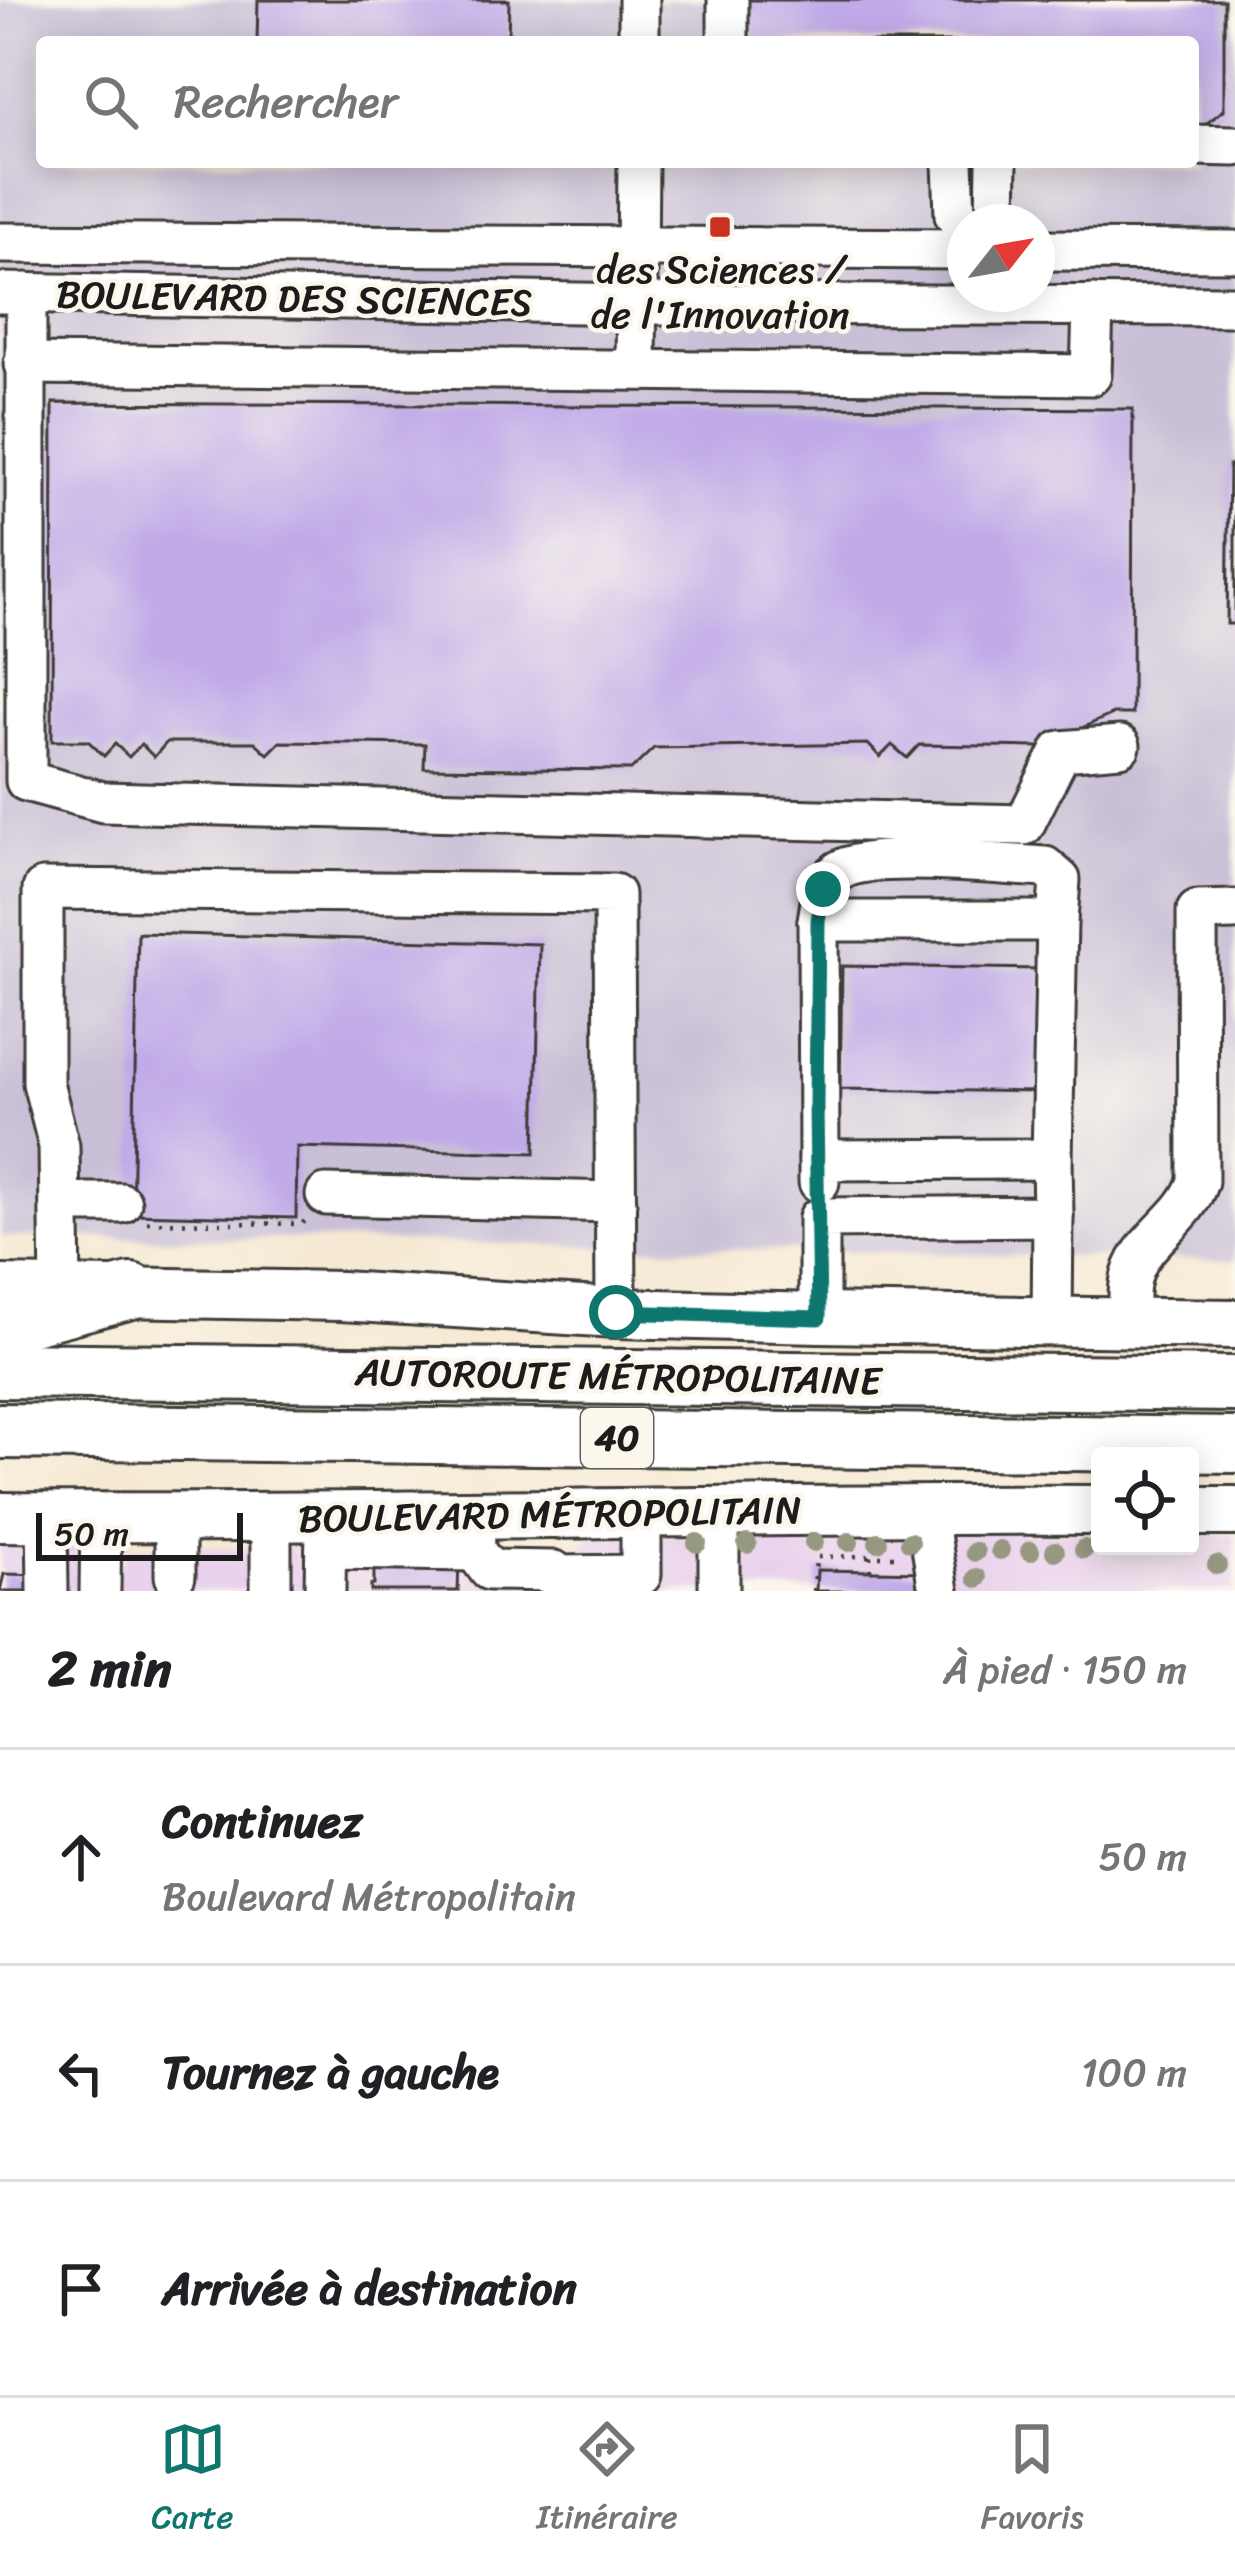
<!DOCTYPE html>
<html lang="fr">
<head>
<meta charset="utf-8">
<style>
	:root { --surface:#fff; --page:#f6f6f6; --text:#202124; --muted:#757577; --line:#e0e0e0; --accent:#0f766e }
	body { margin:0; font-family:Sriracha,sans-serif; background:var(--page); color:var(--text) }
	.controls { position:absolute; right:36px; bottom:36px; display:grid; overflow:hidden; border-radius:12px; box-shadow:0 6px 30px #0003 }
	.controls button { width:108px; height:108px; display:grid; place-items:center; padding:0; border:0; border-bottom:3px solid var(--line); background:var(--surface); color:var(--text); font:60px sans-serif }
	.compass { position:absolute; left:947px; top:204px; width:108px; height:108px; border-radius:50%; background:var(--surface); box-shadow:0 6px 30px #0003; rotate:59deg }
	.scale { position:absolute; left:36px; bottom:30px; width:207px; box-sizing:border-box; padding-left:12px; border:6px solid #1c1c1c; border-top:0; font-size:33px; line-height:42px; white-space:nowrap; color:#1c1c1c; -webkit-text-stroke:9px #fbf7ec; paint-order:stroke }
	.stop { position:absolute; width:36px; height:36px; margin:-27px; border:9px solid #0f766e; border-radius:50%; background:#fff }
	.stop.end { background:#0f766e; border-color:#fff; box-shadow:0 3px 12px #0008 }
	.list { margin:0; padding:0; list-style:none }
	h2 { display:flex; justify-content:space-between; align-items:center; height:156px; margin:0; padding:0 48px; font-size:51px }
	h2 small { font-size:39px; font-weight:400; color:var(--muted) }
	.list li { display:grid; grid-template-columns:78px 1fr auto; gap:36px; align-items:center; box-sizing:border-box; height:216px; padding:0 48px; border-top:3px solid var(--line) }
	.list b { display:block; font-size:45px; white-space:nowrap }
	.list p { margin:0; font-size:39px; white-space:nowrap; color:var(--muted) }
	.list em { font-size:39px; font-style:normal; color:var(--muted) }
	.icon { flex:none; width:66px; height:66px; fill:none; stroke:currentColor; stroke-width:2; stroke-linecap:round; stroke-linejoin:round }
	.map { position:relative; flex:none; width:1235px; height:1591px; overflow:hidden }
	.search { position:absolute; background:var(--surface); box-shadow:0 6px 30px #0003; left:36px; right:36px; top:36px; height:132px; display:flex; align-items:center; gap:30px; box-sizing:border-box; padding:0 42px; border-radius:12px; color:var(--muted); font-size:45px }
	.sheet { height:804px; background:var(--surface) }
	nav { display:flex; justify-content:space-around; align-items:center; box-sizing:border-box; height:168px; border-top:3px solid var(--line); background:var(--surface); font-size:33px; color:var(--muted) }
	nav a { display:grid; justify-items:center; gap:6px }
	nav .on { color:var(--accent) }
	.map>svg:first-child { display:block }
	.built { fill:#e9d1ed }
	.industrial { fill:#c9bfd7; fill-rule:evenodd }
	.building { fill:#c0aae8 }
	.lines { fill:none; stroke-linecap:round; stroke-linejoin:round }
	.minor-casing { stroke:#3d3b37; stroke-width:45 }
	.major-casing { stroke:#3d3b37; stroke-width:54 }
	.highway-casing { stroke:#3d3b37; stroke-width:60 }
	.path { stroke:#3d3b37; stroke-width:4.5; stroke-dasharray:3 9; stroke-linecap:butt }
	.minor { stroke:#fff; stroke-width:39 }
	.major { stroke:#fff; stroke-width:48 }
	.highway { stroke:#fff; stroke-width:54 }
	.tree { fill:#969880 }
	.route { stroke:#0f766e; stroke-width:15 }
	.poi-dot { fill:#c8321e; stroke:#fbf7ec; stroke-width:4.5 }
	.labels { text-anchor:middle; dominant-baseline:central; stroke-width:9; stroke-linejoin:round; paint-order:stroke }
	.shield { fill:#fbf7ec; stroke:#5f5e5a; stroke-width:3 }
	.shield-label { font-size:36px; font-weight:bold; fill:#1c1c1c }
	.poi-label { font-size:39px; fill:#1c1c1c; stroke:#fbf7ec }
	.street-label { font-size:39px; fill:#1c1c1c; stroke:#fbf7ec }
</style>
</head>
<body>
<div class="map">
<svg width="1235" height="1591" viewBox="0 0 1235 1591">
	<rect width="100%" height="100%" fill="#fbf7ec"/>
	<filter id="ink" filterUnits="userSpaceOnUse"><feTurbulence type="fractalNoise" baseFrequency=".00833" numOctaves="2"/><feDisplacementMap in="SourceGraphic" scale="24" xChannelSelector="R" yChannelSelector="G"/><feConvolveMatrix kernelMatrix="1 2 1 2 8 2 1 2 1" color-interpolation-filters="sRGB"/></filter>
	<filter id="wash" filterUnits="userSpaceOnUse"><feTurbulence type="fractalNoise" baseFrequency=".004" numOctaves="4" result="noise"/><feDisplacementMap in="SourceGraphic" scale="48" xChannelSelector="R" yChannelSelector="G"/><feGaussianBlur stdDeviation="2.7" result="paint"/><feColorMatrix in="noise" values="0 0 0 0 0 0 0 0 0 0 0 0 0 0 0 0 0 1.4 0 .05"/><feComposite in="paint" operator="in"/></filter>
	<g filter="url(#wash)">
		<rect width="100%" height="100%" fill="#f6e9d3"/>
		<g class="built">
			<polygon points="823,1531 1100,1532 1100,1546 1190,1546 1190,1534 1235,1534 1235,1591 579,1591 579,1550 590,1537"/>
			<polygon points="0,1545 77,1546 79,1563 124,1562 127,1547 295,1548 298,1559 356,1557 358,1548 523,1548 522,1591 0,1591"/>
		</g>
		<path class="industrial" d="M0,0H1235V1260L275,1239L0,1237ZM42,42H1193V162H42ZM965,222H1037V294H965Z"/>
		<g id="blocks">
			<g class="building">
				<polygon points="258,0 509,0 508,42 257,42"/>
				<polygon points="741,0 1224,0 1224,110 1202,127 1193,127 1193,42 740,42"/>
				<polygon points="53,403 1133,409 1132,714 1113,714 1039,747 919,745 907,758 892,745 880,757 868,744 654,748 631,770 424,768 425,744 280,742 268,754 255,742 167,742 154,757 141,744 129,757 115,744 104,756 88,741 52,741"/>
				<polygon points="1229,465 1235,465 1235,624 1227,624"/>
				<polygon points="138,933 540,944 535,1153 297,1147 296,1218 132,1214"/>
				<polygon points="842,966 1044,969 1043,1092 840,1089"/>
				<polygon points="374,1560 459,1561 458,1591 371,1591 371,1585 374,1585"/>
				<polygon points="817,1570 926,1572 926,1591 816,1591"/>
				<polygon points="4,1574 42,1575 41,1591 0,1591"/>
			</g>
		</g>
	</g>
	<g filter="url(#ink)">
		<use href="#blocks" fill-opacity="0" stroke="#3d3b37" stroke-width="3"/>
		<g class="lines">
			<g class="minor-casing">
				<g id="minor">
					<polyline points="728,0 728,42"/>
					<polyline points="639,42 639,0"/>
					<polyline points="1193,145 1235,146"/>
					<polyline points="953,162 955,215 965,222"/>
					<polyline points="989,222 996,217 997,162"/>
					<polyline points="0,243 965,249"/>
					<polyline points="1037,250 1235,251"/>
					<polyline points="0,293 637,304 1235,306"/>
					<polyline points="26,293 26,781 103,802 1024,825 1061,751 1120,746"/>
					<polyline points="24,364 1091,375 1093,305"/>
					<polyline points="636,369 638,162"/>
					<path d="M818,921C821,902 822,883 839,871C869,850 1004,865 1045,867L1060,880L1057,921"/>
					<polyline points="819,1160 818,921 1057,921 1052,1159"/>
					<polyline points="819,1182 819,1160 1052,1159 1053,1216"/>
					<polyline points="326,1195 616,1202"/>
					<polyline points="60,1203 121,1203"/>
					<polyline points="61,1291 59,1146 43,1083 43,889 614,894 616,1313"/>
					<polyline points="819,1318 819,1218 1053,1216 1052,1322"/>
					<path d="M1129,1323C1129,1310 1128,1297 1130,1284C1136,1240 1185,1223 1198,1181L1197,911L1235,910"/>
					<polyline points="926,1509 939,1591"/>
					<polyline points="47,1517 48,1591"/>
					<polyline points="175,1518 175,1576"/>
					<polyline points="271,1519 271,1591"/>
					<polyline points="326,1549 475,1551 474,1516"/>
					<polyline points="475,1551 489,1570 554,1571"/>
					<polyline points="553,1576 641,1575 641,1512"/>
					<polyline points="100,1591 101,1518"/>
					<polyline points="325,1591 326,1524"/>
					<polyline points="719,1591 719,1510"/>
				</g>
			</g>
			<g class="major-casing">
				<g id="major">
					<polyline points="0,1290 341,1296 616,1313 819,1318 1235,1324"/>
					<polyline points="1190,1511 1235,1511"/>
					<path d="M0,1517C367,1520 733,1508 1100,1510"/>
				</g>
			</g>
			<g class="highway-casing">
				<g id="highway">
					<polyline points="0,1325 131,1291"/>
					<polyline points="0,1370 1235,1384"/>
					<polyline points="0,1431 1235,1445"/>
				</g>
			</g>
			<g class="path">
				<polyline points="147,1222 302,1224 307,1218"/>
				<polyline points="870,1571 870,1556 903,1556"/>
				<polyline points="814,1591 816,1557 870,1556"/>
			</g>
			<use href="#minor" class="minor"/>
			<use href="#major" class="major"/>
			<use href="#highway" class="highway"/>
		</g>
		<g class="tree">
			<circle cx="814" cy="1542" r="10"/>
			<circle cx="849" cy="1542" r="10"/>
			<circle cx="878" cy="1542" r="10"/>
			<circle cx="910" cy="1542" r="10"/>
			<circle cx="697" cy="1543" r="10"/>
			<circle cx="747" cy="1544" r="10"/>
			<circle cx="1084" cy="1549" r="10"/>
			<circle cx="1000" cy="1550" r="10"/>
			<circle cx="1030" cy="1551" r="10"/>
			<circle cx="1055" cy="1551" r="10"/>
			<circle cx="975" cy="1552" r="10"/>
			<circle cx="1217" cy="1565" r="10"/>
			<circle cx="977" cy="1578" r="10"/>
		</g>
	</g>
	<g class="lines" filter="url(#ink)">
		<polyline class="route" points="616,1312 819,1318 816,1105 818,921 823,889"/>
	</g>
	<rect class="poi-dot" x="708" y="215" width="24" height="24" rx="6"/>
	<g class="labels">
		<rect class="shield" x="581" y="1408" width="72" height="60" rx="9"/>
		<g class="shield-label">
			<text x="617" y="1438">40</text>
		</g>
		<g class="poi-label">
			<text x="720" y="269">des Sciences /<tspan x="720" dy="45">de l'Innovation</tspan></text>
		</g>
		<g class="street-label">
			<text transform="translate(294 298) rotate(1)">BOULEVARD DES SCIENCES</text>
			<text transform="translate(618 1376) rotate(1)">AUTOROUTE MÉTROPOLITAINE</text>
			<text transform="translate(550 1514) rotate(-1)">BOULEVARD MÉTROPOLITAIN</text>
		</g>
	</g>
</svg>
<div class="controls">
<button><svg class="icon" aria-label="locate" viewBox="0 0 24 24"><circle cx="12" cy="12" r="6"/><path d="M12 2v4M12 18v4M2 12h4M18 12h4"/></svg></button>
</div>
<svg class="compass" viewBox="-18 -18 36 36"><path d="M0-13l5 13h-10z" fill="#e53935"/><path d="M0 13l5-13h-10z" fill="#757577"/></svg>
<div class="scale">50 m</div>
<div class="stop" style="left:616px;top:1312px"></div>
<div class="stop end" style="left:823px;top:889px"></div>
<div class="search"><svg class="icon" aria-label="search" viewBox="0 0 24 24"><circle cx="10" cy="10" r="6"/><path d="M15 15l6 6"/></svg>Rechercher</div>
</div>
<section class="sheet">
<h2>2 min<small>À pied · 150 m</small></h2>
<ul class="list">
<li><svg class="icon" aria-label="ahead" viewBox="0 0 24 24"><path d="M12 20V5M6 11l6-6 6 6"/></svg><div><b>Continuez</b><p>Boulevard Métropolitain</p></div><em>50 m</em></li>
<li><svg class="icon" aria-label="left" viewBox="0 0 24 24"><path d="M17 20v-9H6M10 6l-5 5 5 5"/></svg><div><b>Tournez à gauche</b></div><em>100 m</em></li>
<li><svg class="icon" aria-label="arrive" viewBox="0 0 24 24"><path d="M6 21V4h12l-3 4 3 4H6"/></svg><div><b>Arrivée à destination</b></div></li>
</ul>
</section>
<nav>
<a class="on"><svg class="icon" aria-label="map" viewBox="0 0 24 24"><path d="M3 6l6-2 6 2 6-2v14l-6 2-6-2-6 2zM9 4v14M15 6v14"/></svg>Carte</a>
<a><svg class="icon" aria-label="directions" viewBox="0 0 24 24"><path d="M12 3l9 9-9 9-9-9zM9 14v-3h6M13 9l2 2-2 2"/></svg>Itinéraire</a>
<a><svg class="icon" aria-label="saved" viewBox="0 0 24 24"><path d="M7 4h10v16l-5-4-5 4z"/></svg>Favoris</a>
</nav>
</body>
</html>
